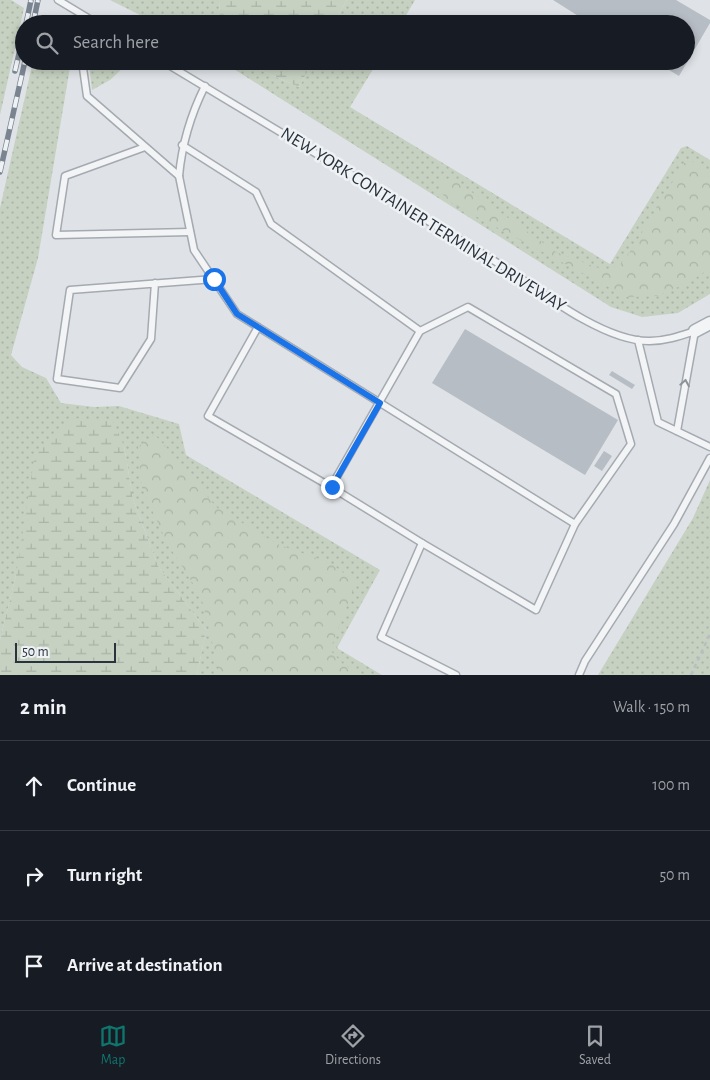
<!DOCTYPE html>
<html lang="en">
<head>
<meta charset="utf-8">
<style>
	:root { --surface:#171b24; --page:#242831; --text:#f1f3f6; --muted:#9ea1a6; --line:#363941; --accent:#0f766e }
	body { margin:0; font-family:"Alegreya Sans",sans-serif; background:var(--page); color:var(--text) }
	.scale { position:absolute; left:15px; bottom:12px; width:101px; box-sizing:border-box; padding-left:5px; border:2px solid #29323d; border-top:0; font-size:14px; line-height:18px; white-space:nowrap; color:#29323d; -webkit-text-stroke:4px #eff2f5; paint-order:stroke }
	.stop { position:absolute; width:15px; height:15px; margin:-11px; border:4px solid #1a73e8; border-radius:50%; background:#fff }
	.stop.end { background:#1a73e8; border-color:#fff; box-shadow:0 1px 5px #0008 }
	.list { margin:0; padding:0; list-style:none }
	h2 { display:flex; justify-content:space-between; align-items:center; height:65px; margin:0; padding:0 20px; font-size:21px }
	h2 small { font-size:16px; font-weight:400; color:var(--muted) }
	.list li { display:grid; grid-template-columns:32px 1fr auto; gap:15px; align-items:center; box-sizing:border-box; height:90px; padding:0 20px; border-top:1px solid var(--line) }
	.list b { display:block; font-size:19px; white-space:nowrap }
	.list em { font-size:16px; font-style:normal; color:var(--muted) }
	.icon { flex:none; width:28px; height:28px; fill:none; stroke:currentColor; stroke-width:2; stroke-linecap:round; stroke-linejoin:round }
	.map { position:relative; flex:none; width:710px; height:675px; overflow:hidden }
	.search { position:absolute; background:var(--surface); box-shadow:0 2px 8px #0003; left:15px; right:15px; top:15px; height:55px; display:flex; align-items:center; gap:12px; box-sizing:border-box; padding:0 18px; border-radius:28px; color:var(--muted); font-size:19px }
	.sheet { height:335px; background:var(--surface) }
	nav { display:flex; justify-content:space-around; align-items:center; box-sizing:border-box; height:70px; border-top:1px solid var(--line); background:var(--surface); font-size:14px; color:var(--muted) }
	nav a { display:grid; justify-items:center; gap:2px }
	nav .on { color:var(--accent) }
	.map>svg:first-child { display:block }
	.green { fill:url(#green-dots) }
	.forest { fill:url(#forest-crowns) }
	.wetland { fill:url(#wetland-marsh) }
	.building { fill:#b7bdc4 }
	.lines { fill:none; stroke-linecap:round; stroke-linejoin:round }
	.service-casing { stroke:#a5aab1; stroke-width:9 }
	.minor-casing { stroke:#a5aab1; stroke-width:15 }
	.path { stroke:#babec2; stroke-width:2.5; stroke-dasharray:4 4; stroke-linecap:butt }
	.service { stroke:#f2f4f6; stroke-width:6 }
	.minor { stroke:#f2f4f6; stroke-width:12 }
	.rail-casing { stroke:#7a8490; stroke-width:5.5 }
	.rail { stroke:#eff2f5; stroke-width:4; stroke-dasharray:11; stroke-linecap:butt }
	.oneway { stroke:#8e939a }
	.route { stroke:#1a73e8; stroke-width:6 }
	.labels { text-anchor:middle; dominant-baseline:central; stroke-width:5; stroke-linejoin:round; paint-order:stroke }
	.street-label { font-size:18px; fill:#29323d; stroke:#eff2f5 }
</style>
</head>
<body>
<div class="map">
<svg width="710" height="675" viewBox="0 0 710 675">
	<defs>
		<pattern id="green-dots" width="8" height="8" patternUnits="userSpaceOnUse" patternTransform="scale(1.25)"><rect width="8" height="8" fill="#c6d1c1"/><path d="M2 2h.1M6 6h.1" fill="none" stroke="#aab4a7" stroke-width="1.8" stroke-linecap="round"/></pattern>
		<pattern id="forest-crowns" width="20" height="18" patternUnits="userSpaceOnUse" patternTransform="scale(1.25)"><rect width="20" height="18" fill="#c6d1c1"/><path d="M2 6a3 3 0 1 1 6 0M12 15a3 3 0 1 1 6 0" fill="none" stroke="#aab4a7"/></pattern>
		<pattern id="wetland-marsh" width="20" height="14" patternUnits="userSpaceOnUse" patternTransform="scale(1.25)"><rect width="20" height="14" fill="#c6d1c1"/><path d="M1 5h8M5 5V1M11 12h8M15 12V8" fill="none" stroke="#aab4a7"/></pattern>
	</defs>
	<rect width="100%" height="100%" fill="#dfe3e7"/>
	<g class="green">
		<polygon points="0,0 11,0 24,8 0,115"/>
		<polygon points="110,0 219,0 220,24 158,24"/>
		<polygon points="347,0 415,0 401,24 333,24"/>
		<polygon points="33,61 71,61 38,258 11,355 22,367 46,378 61,403 94,407 119,406 179,424 186,455 380,570 337,648 382,675 197,675 206,630 158,566 133,499 124,446 16,575 0,640 0,208"/>
		<polygon points="83,61 116,61 125,66 110,80 92,90 89,64"/>
		<polygon points="221,61 240,61 299,87 313,61 378,61 350,107 610,264 681,148 687,146 710,160 710,294 678,313 642,317 611,307"/>
		<polygon points="710,480 710,675 598,675 693,518"/>
	</g>
	<g class="forest">
		<polygon points="692,161 704,170 710,179 710,268 690,282 657,296 627,297 453,204 440,192 441,181 452,178 556,252 604,270 620,265 634,246 684,163"/>
		<polygon points="154,434 179,461 216,507 277,544 330,563 356,582 330,650 343,664 362,675 220,675 201,596 167,543 142,488 138,447"/>
	</g>
	<g class="wetland">
		<polygon points="219,0 347,0 333,24 220,24"/>
		<polygon points="240,61 313,61 299,87"/>
		<polygon points="71,418 113,421 124,446 133,499 158,566 206,630 197,675 0,675 0,640 16,575 35,454"/>
	</g>
	<g class="building">
		<polygon points="553,0 676,0 710,20 710,23 679,76 654,61 686,61 686,24 591,24"/>
		<polygon points="465,329 618,420 585,475 432,383"/>
		<polygon points="612,371 635,385 632,389 609,375"/>
		<polygon points="604,451 612,456 602,471 594,466"/>
	</g>
	<g class="lines">
		<g class="service-casing">
			<g id="service">
				<polyline points="58,0 98,24"/>
				<path d="M82,61L87,96L179,176C182,143 190,116 205,86"/>
				<path d="M162,61L506,268C542,293 605,342 650,341C666,341 680,336 695,331L677,431"/>
				<polyline points="145,147 65,176 56,235 190,232"/>
				<polyline points="179,176 194,250 237,314 575,524 631,444 616,394 468,307 420,331 271,224 256,192 182,145"/>
				<polyline points="155,283 151,339 120,388 57,379 70,290 214,279"/>
				<polyline points="258,327 208,416 331,487"/>
				<polyline points="420,331 331,487 422,543 536,610 575,524"/>
				<polyline points="638,340 658,422 710,447"/>
				<polyline points="422,543 381,637 456,675"/>
				<polyline points="579,675 585,661 674,524 710,458"/>
			</g>
		</g>
		<g class="minor-casing">
			<polyline id="minor" points="695,331 710,323"/>
		</g>
		<polyline class="path" points="691,675 710,634"/>
		<use href="#service" class="service"/>
		<use href="#minor" class="minor"/>
		<g class="rail-casing">
			<g id="rail">
				<polyline points="26,24 31,0"/>
				<polyline points="33,24 38,0"/>
				<polyline points="15,71 24,32"/>
				<polyline points="0,172 25,61"/>
			</g>
		</g>
		<use href="#rail" class="rail"/>
	</g>
	<defs><path id="oneway-chevron" d="M-2-3.5L2.5 0L-2 3.5" fill="none" stroke-width="1.6" stroke-linecap="round" stroke-linejoin="round" transform="scale(1.25)"/></defs>
	<use class="oneway" href="#oneway-chevron" transform="translate(685 383) rotate(-80)"/>
	<g class="lines">
		<polyline class="route" points="214,279 237,314 380,403 332,487"/>
	</g>
	<g class="labels">
		<g class="street-label">
			<text transform="translate(423 220) rotate(32)">NEW YORK CONTAINER TERMINAL DRIVEWAY</text>
		</g>
	</g>
</svg>
<div class="scale">50 m</div>
<div class="stop" style="left:214px;top:279px"></div>
<div class="stop end" style="left:332px;top:487px"></div>
<div class="search"><svg class="icon" aria-label="search" viewBox="0 0 24 24"><circle cx="10" cy="10" r="6"/><path d="M15 15l6 6"/></svg>Search here</div>
</div>
<section class="sheet">
<h2>2 min<small>Walk · 150 m</small></h2>
<ul class="list">
<li><svg class="icon" aria-label="ahead" viewBox="0 0 24 24"><path d="M12 20V5M6 11l6-6 6 6"/></svg><div><b>Continue</b></div><em>100 m</em></li>
<li><svg class="icon" aria-label="right" viewBox="0 0 24 24"><path d="M7 20v-9h11M14 6l5 5-5 5"/></svg><div><b>Turn right</b></div><em>50 m</em></li>
<li><svg class="icon" aria-label="arrive" viewBox="0 0 24 24"><path d="M6 21V4h12l-3 4 3 4H6"/></svg><div><b>Arrive at destination</b></div></li>
</ul>
</section>
<nav>
<a class="on"><svg class="icon" aria-label="map" viewBox="0 0 24 24"><path d="M3 6l6-2 6 2 6-2v14l-6 2-6-2-6 2zM9 4v14M15 6v14"/></svg>Map</a>
<a><svg class="icon" aria-label="directions" viewBox="0 0 24 24"><path d="M12 3l9 9-9 9-9-9zM9 14v-3h6M13 9l2 2-2 2"/></svg>Directions</a>
<a><svg class="icon" aria-label="saved" viewBox="0 0 24 24"><path d="M7 4h10v16l-5-4-5 4z"/></svg>Saved</a>
</nav>
</body>
</html>
